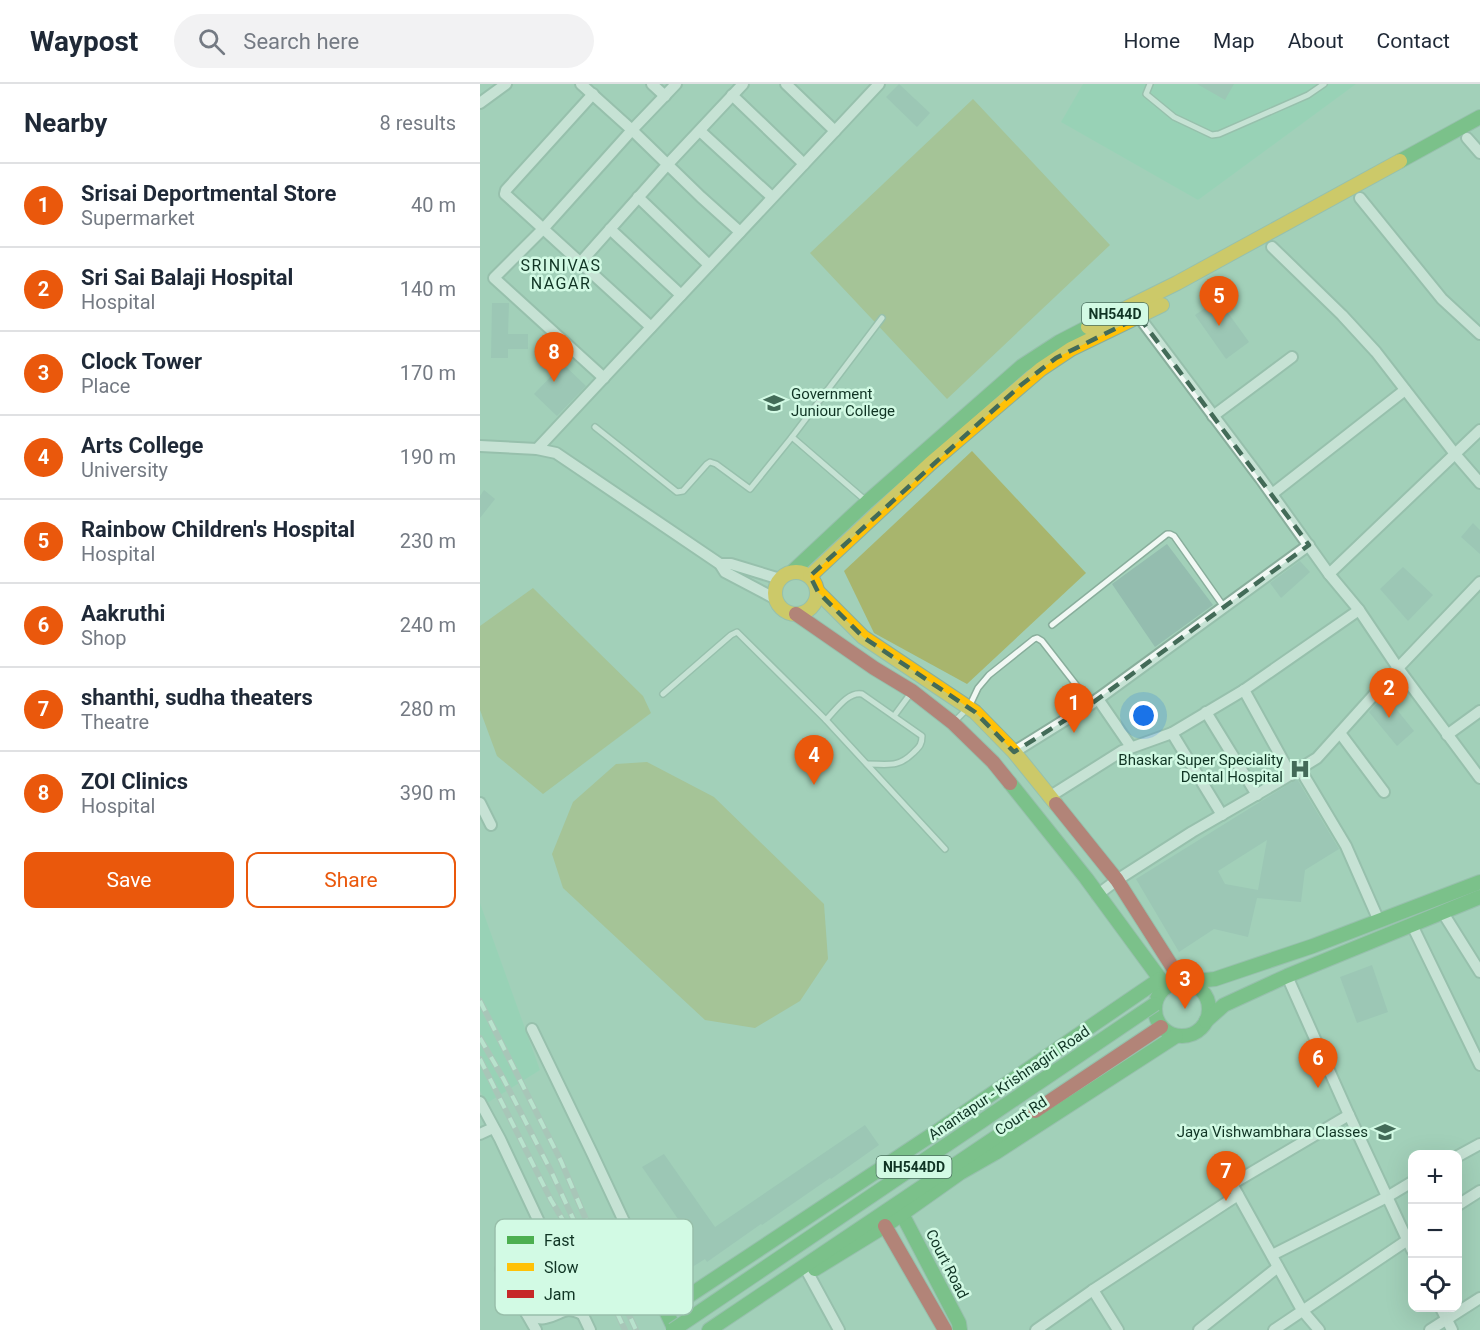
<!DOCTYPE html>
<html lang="en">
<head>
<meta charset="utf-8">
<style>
	:root { --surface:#fff; --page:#f2f2f3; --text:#1f2937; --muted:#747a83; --line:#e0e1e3; --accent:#ea580c }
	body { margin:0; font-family:Roboto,sans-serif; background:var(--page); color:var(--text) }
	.controls { position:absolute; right:18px; bottom:18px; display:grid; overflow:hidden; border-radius:12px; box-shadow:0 6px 24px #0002 }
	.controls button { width:54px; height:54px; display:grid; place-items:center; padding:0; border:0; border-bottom:2px solid var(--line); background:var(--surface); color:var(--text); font:30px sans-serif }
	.you { position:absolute; left:664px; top:632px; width:21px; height:21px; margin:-15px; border:4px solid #fff; border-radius:50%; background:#1a73e8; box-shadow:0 0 0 9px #1a73e833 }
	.badge { display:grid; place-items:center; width:39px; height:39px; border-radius:50%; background:var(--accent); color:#fff; font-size:20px; font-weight:700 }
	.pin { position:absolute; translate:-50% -50px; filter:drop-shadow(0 2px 3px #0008) }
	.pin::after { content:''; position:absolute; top:32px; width:21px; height:18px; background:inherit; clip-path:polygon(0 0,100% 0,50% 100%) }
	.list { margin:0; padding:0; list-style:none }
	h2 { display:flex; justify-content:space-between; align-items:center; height:78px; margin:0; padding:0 24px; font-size:26px }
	h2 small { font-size:20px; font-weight:400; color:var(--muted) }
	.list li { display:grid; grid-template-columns:39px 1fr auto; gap:18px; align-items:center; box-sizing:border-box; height:84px; padding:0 24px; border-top:2px solid var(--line) }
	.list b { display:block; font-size:22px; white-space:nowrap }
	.list p { margin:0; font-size:20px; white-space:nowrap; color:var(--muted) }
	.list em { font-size:20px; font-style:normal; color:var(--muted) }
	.actions { display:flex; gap:12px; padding:18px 24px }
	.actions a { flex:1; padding:14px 0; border:2px solid var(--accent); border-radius:12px; text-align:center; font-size:21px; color:var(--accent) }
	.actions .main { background:var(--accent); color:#fff }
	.icon { flex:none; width:33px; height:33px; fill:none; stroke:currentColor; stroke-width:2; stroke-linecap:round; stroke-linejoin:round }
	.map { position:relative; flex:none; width:1000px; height:1246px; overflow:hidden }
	header { display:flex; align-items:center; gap:36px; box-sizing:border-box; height:84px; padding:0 30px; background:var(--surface); border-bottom:2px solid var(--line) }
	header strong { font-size:28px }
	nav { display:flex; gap:33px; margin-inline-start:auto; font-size:21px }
	.search { width:420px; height:54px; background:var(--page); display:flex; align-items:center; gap:15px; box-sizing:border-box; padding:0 21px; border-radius:33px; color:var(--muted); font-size:22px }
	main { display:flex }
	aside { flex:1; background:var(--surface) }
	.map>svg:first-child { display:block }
	.built { fill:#8dd6b2 }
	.green { fill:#a8b56d }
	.building { fill:#94bdaf; fill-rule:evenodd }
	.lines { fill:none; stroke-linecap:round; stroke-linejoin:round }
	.lane-casing { stroke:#89ae9c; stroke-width:8 }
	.street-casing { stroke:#89ae9c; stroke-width:14 }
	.fast-casing { stroke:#89ae9c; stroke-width:16 }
	.slow-casing { stroke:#89ae9c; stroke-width:16 }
	.jam-casing { stroke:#89ae9c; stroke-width:16 }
	.lane { stroke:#f1f8f4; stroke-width:5 }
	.street { stroke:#f1f8f4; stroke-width:10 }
	.fast { stroke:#4caf50; stroke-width:14 }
	.slow { stroke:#ffc107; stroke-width:14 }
	.jam { stroke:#c62828; stroke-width:14 }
	.rail-casing { stroke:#afbbb5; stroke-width:6 }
	.rail { stroke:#d2fae4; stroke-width:4; stroke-dasharray:11; stroke-linecap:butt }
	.fast-bridge-casing { stroke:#89ae9c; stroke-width:16; stroke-linecap:butt }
	.fast-bridge { stroke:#4caf50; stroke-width:14 }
	.marked { fill:none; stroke:#436b58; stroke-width:4.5; stroke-dasharray:12 8; stroke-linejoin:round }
	.labels { text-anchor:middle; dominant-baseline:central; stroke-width:5; stroke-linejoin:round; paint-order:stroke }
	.shield { fill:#d2fae4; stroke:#4a6f5e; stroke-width:1.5 }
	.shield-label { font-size:14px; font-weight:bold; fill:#103424 }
	.poi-label { font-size:15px; fill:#103424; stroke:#d2fae4; text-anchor:end }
	.street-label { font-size:15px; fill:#103424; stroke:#d2fae4 }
	.neighbourhood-label { font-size:16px; letter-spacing:1.5px; fill:#103424; stroke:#d2fae4 }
	.key { fill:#d2fae4; stroke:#98bfaa; stroke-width:1.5 }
	.key-label { font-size:16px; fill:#103424 }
</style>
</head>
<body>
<header>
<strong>Waypost</strong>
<div class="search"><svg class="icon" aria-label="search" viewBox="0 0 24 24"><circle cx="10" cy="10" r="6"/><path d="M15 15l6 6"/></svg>Search here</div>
<nav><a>Home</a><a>Map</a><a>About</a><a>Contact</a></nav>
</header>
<main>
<aside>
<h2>Nearby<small>8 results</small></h2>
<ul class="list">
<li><span class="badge">1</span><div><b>Srisai Deportmental Store</b><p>Supermarket</p></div><em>40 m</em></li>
<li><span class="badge">2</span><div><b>Sri Sai Balaji Hospital</b><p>Hospital</p></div><em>140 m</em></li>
<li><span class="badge">3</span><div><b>Clock Tower</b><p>Place</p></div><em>170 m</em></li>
<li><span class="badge">4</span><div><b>Arts College</b><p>University</p></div><em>190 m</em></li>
<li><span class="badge">5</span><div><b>Rainbow Children's Hospital</b><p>Hospital</p></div><em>230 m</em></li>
<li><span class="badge">6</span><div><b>Aakruthi</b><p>Shop</p></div><em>240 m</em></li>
<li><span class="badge">7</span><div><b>shanthi, sudha theaters</b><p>Theatre</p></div><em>280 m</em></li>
<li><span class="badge">8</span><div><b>ZOI Clinics</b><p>Hospital</p></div><em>390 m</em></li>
</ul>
<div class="actions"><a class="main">Save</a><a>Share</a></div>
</aside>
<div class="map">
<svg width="1000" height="1246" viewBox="0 0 1000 1246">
	<rect width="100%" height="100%" fill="#a2d0b9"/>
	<g class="built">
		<polygon points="603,0 876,0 718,116 581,38"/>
		<polygon points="0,819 60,986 7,1019 0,1007"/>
	</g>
	<g class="green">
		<polygon points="493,15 630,161 467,315 330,169"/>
		<polygon points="492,367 606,489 487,600 394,549 364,487"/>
		<polygon points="53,504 163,612 171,629 63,710 17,672 0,626 0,542"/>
		<polygon points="167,678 234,713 344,820 348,875 320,917 275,944 225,936 83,804 72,770 93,718 136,680"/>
	</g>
	<g class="building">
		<polygon points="419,0 450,29 437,43 406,13"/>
		<polygon points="717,0 754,0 745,16"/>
		<polygon points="738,215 769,258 746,275 715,231"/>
		<polygon points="12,219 29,219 28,250 48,250 48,265 28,265 28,274 11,274"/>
		<polygon points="83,280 106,302 77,332 54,310"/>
		<polygon points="4,406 15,415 0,434 0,412"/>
		<polygon points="993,439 1000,446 1000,470 981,453"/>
		<polygon points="687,460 733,521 675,563 632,500"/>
		<polygon points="820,477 830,488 801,514 790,499"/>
		<polygon points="923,483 953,511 928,537 900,505"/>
		<polygon points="905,611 934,647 917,662 889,628"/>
		<path d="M817,695L859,765L825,786L821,818L777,814L768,853L734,845L699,868L656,795ZM787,756L778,806L745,800L738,787Z"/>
		<polygon points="892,881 908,928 877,939 860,893"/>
		<polygon points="385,1041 399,1061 351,1095 350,1094 282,1141 281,1140 227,1178 225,1175 201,1190 172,1152 198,1135 162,1083 184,1070 235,1143"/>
	</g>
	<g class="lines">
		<g class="lane-casing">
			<g id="lane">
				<polyline points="670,0 666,10 694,33 732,51 739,50 828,11 844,0"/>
				<polyline points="115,343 197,408 203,407 227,380 230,378 236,380 270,405 312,353 402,234"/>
				<polyline points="312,353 385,416"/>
				<polyline points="572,541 687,450 690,450 694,452 744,523"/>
				<polyline points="183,610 251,551 257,548 346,636 465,765"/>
				<polyline points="414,632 431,609"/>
				<path d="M346,636C355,627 368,607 382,610L442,652C442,661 439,663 433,669C418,684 408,680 387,680"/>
				<polyline points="474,638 489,623 498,604 509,591 554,555 557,554 562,557 611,620"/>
			</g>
		</g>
		<g class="street-casing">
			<g id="street">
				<polyline points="101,0 152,46 196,0"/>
				<polyline points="172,0 185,12"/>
				<polyline points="306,0 355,47"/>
				<polyline points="113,10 26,106 25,110 171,243"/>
				<polyline points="252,11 324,80"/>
				<polyline points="0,19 26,0"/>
				<polyline points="220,47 292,113"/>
				<polyline points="987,54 1000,69"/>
				<polyline points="158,113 229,181"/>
				<polyline points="880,114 962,215 1000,250"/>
				<polyline points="130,145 201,211"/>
				<polyline points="792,163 862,231 896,268 975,370 1000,399"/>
				<polyline points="100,179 188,80 263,0"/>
				<polyline points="657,230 781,395 849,490 879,526 918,584 1000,694"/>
				<polyline points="124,294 14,194 63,145 152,46 221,113 260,148"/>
				<polyline points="733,332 812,273"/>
				<polyline points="0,362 57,365 76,369 240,480 245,488 296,515"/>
				<polyline points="57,365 399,0"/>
				<polyline points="792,410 925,306"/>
				<polyline points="240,480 251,480 300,495"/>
				<polyline points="849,490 1000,346"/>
				<polyline points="764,606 811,691"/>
				<polyline points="618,615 651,663"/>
				<polyline points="726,628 777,711"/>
				<polyline points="692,649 742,731"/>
				<polyline points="860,649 904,708"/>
				<polyline points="967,651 1000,627"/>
				<polyline points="534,668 611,620 829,461"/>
				<polyline points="820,685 866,762 899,837"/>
				<polyline points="569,713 642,667 692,649 764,606 879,526"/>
				<polyline points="0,719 11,741"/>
				<polyline points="617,811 637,796 712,748 800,697 837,674 918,584 1000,498"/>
				<polyline points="963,829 1000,888"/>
				<polyline points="932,841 1000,981"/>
				<polyline points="807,892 869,1031 932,1166"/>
				<polyline points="52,945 112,1069 186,1227"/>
				<polyline points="0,1018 20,1055 110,1246"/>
				<polyline points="0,1050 13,1044"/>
				<polyline points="978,1072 1000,1060"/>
				<polyline points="978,1121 1000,1107"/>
				<polyline points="792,1171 907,1113 932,1098"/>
				<polyline points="21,1185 56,1246"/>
				<polyline points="328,1189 359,1246"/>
				<polyline points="613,1206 638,1246"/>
				<polyline points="961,1224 972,1246"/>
				<path d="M47,1230C52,1232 59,1236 65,1234C82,1231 83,1221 102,1230"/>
				<polyline points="556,1246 613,1206 758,1111"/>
				<polyline points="719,1246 798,1183"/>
				<polyline points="794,1246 932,1153"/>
				<polyline points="839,1246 822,1226 752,1100 869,1031"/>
				<polyline points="950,1246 1000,1214"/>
			</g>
		</g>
		<g class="fast-casing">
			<g id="fast">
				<polyline points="920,77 1000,33"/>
				<polyline points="313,487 387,418 542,282 579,258 608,243"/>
				<polyline points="530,699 606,794 686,903"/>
				<circle cx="702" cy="925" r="27"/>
				<polyline points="707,898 735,895 833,862 1000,798"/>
				<polyline points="726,937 744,921 807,892 1000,813"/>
				<polyline points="422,1130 479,1239 480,1246"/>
				<polyline points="335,1185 405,1142 480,1089 515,1069 696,952"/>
				<polyline points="195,1246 186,1227 456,1048 680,895"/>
				<polyline points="229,1246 555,1027"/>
			</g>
		</g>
		<g class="slow-casing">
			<g id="slow">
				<polyline points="608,243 697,199 920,77"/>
				<circle cx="316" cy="509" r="21"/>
				<polyline points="330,492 450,380 561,285 591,265 682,221"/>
				<polyline points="338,508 383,553 495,628 534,668 576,720"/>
			</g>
		</g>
		<g class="jam-casing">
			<g id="jam">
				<polyline points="316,530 394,584 432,607 473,639 513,678 530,699"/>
				<polyline points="576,720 637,796 702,898"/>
				<polyline points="555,1027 681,943"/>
				<polyline points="405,1142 465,1246"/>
			</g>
		</g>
		<use href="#lane" class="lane"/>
		<use href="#street" class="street"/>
		<use href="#fast" class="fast"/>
		<use href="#slow" class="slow"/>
		<use href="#jam" class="jam"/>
		<g class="rail-casing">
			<g id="rail">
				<polyline points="0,917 81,1077 119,1166 156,1246"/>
				<polyline points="0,954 23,994 71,1087 145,1246"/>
				<polyline points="0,975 71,1116 96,1158"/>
			</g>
		</g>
		<use href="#rail" class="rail"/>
		<g class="fast-bridge-casing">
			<polyline id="fast-bridge" points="193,1246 675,920"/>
		</g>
		<use href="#fast-bridge" class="fast-bridge"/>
	</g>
	<path d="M0 0H1000V1246H0ZM659,233L829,461L611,620L534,668L495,628L383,553L338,508L330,492L541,301L576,274Z" fill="#a2d0b9" fill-opacity=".55" fill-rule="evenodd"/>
	<path class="marked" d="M659,233L829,461L611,620L534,668L495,628L383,553L338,508L330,492L541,301L576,274Z"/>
	<defs>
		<g id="university-bare" transform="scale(1.62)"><path d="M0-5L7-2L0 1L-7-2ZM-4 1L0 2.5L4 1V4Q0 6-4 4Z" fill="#436b58" stroke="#d2fae4" stroke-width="2.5" paint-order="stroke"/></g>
		<g id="hospital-bare" transform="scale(1.62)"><path d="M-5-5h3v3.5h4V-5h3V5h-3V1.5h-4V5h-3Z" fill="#436b58" stroke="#d2fae4" stroke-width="2.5" paint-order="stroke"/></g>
		<g id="school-bare" transform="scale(1.62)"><path d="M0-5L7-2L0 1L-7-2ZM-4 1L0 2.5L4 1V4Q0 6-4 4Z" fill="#436b58" stroke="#d2fae4" stroke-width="2.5" paint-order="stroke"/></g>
	</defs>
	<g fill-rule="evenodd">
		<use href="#university-bare" x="294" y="319"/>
		<use href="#hospital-bare" x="820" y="685"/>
		<use href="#school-bare" x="905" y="1048"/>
	</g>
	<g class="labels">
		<g class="shield">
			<rect x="602" y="219" width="66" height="22" rx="4.5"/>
			<rect x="396.5" y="1072" width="75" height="22" rx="4.5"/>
		</g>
		<g class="shield-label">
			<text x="635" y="230">NH544D</text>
			<text x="434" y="1083">NH544DD</text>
		</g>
		<g class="poi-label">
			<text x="311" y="310" text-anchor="start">Government<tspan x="311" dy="17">Juniour College</tspan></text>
			<text x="803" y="676">Bhaskar Super Speciality<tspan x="803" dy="17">Dental Hospital</tspan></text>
			<text x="888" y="1048">Jaya Vishwambhara Classes</text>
		</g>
		<g class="street-label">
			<text transform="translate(529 999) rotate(-34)">Anantapur - Krishnagiri Road</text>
			<text transform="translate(541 1032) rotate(-33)">Court Rd</text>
			<text transform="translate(467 1180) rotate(63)">Court Road</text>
		</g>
		<g class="neighbourhood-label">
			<text x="81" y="181">SRINIVAS<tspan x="81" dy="18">NAGAR</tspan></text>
		</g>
	</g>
	<rect x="15" y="1135" width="198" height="96" rx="9" class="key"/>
	<rect x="27" y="1152" width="27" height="8" fill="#4caf50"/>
	<rect x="27" y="1179" width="27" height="8" fill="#ffc107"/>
	<rect x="27" y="1206" width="27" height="8" fill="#c62828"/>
	<g class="key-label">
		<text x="64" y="1162">Fast</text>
		<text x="64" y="1189">Slow</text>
		<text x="64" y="1216">Jam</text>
	</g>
</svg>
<div class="controls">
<button>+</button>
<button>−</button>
<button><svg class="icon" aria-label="locate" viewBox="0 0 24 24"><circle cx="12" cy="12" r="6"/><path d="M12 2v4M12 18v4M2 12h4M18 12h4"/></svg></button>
</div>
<div class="you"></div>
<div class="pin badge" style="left:594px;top:649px">1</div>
<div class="pin badge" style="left:909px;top:634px">2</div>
<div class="pin badge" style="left:705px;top:925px">3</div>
<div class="pin badge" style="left:334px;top:701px">4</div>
<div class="pin badge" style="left:739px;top:242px">5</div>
<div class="pin badge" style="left:838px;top:1004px">6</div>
<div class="pin badge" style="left:746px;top:1117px">7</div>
<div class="pin badge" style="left:74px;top:298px">8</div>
</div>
</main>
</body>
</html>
